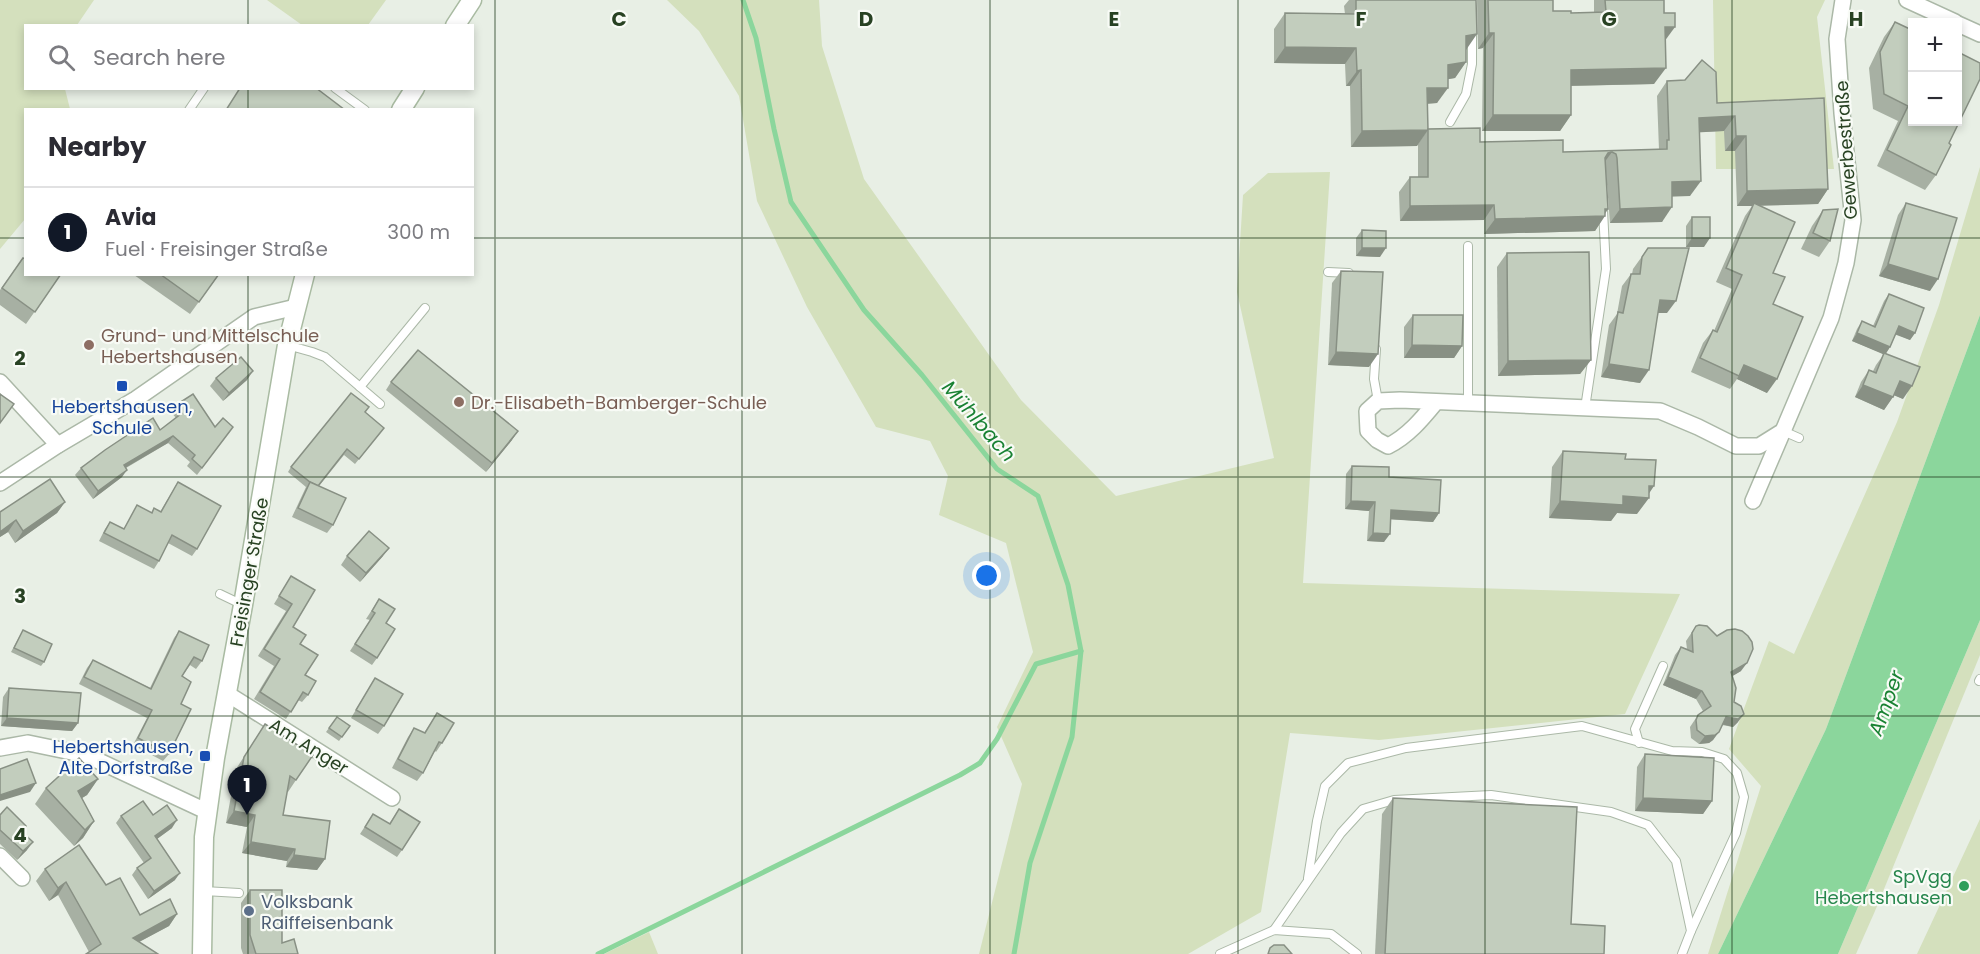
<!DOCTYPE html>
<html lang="en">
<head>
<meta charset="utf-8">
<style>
	:root { --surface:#fff; --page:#f7f7f7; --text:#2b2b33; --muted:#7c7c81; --line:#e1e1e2; --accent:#111827 }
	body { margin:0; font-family:Poppins,sans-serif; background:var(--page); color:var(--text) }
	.controls { position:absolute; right:18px; top:18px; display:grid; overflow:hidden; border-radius:0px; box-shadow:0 3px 9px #0003 }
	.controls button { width:54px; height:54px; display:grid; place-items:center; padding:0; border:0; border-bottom:2px solid var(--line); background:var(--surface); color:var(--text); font:30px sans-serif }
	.you { position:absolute; left:987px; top:576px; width:21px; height:21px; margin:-15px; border:4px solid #fff; border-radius:50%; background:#1a73e8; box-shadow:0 0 0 9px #1a73e833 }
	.badge { display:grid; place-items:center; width:39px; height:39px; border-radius:50%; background:var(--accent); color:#fff; font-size:20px; font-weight:700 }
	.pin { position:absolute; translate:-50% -50px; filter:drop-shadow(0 2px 3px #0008) }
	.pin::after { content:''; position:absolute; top:32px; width:21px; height:18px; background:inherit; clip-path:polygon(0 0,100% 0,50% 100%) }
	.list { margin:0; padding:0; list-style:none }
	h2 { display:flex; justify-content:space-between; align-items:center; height:78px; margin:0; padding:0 24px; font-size:26px }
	h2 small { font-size:20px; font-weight:400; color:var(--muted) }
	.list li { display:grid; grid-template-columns:39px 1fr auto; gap:18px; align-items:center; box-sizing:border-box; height:90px; padding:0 24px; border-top:2px solid var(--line) }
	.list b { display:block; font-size:22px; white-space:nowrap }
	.list p { margin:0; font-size:20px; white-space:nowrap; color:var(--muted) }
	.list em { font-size:20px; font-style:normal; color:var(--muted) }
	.icon { flex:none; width:33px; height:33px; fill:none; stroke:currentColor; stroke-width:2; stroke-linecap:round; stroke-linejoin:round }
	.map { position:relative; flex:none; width:1980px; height:954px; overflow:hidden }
	.search { position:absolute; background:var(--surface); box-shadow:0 3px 9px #0003; left:24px; top:24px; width:450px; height:66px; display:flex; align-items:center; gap:15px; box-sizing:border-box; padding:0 21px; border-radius:0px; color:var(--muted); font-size:22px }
	.panel { position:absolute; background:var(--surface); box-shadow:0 3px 9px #0003; left:24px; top:108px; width:450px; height:168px; border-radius:0px }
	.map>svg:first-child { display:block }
	.green { fill:#d4e0bd }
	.water { fill:#8bd69c }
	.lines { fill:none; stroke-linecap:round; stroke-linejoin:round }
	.stream { stroke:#8bd69c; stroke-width:5 }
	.lane-casing { stroke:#abb8a7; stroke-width:10 }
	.street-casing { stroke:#abb8a7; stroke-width:18 }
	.secondary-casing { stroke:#a9bba2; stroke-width:21 }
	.lane { stroke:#fff; stroke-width:8 }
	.street { stroke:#fff; stroke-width:15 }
	.secondary { stroke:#fff; stroke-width:18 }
	.wall { fill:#a7b0a3 }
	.shaded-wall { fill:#889084 }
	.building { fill:#c2cdbd; stroke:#889084; stroke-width:1.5 }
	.grid { fill:none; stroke:#284223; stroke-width:1.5; stroke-opacity:0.55 }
	.education-dot { fill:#8d6e63; stroke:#f8fbf6; stroke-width:2 }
	.transit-dot { fill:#1a4fb4; stroke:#f8fbf6; stroke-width:2 }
	.leisure-dot { fill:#2e9e5b; stroke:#f8fbf6; stroke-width:2 }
	.service-dot { fill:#5c6f8a; stroke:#f8fbf6; stroke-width:2 }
	.labels { text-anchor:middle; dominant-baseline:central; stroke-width:4.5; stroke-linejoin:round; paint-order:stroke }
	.street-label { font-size:18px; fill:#284223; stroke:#f8fbf6 }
	.education-label { font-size:18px; fill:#785e54; stroke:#f8fbf6; text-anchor:start }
	.transit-label { font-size:18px; fill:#164399; stroke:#f8fbf6 }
	.leisure-label { font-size:18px; fill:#27864d; stroke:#f8fbf6; text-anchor:end }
	.service-label { font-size:18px; fill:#4e5e75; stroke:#f8fbf6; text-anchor:start }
	.water-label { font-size:20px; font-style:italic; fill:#198233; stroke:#f8fbf6 }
	.grid-label { font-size:20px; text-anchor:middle; font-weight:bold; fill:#284223; stroke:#f8fbf6; stroke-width:4.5; stroke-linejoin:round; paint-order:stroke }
</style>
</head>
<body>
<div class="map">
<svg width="1980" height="954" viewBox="0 0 1980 954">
	<rect width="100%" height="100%" fill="#e8efe5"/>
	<g class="green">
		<polygon points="0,0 94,0 77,25 26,26 26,88 65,89 70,109 26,110 25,219 0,249"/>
		<polygon points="267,0 386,0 368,25 302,25"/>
		<polygon points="667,0 819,0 822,46 864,179 1021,400 1116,496 1274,458 1237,292 1243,195 1268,173 1330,172 1303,583 1680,594 1625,714 1379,740 1290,733 1261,912 1188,954 979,954 1022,784 997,727 1033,652 1006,543 939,515 948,476 930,441 876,427 807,307 757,201 739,96 699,31"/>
		<polygon points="1713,0 1825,0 1817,17 1834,169 1716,169"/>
		<polygon points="1980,167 1980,315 1826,729 1718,954 1708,954 1761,786 1729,749 1769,641 1794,654 1897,422 1939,305"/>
		<polygon points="1980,620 1980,655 1875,911 1856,954 1838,954"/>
		<polygon points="1980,819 1980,954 1917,954"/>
		<polygon points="649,932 658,954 604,954"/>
	</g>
	<polygon class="water" points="1980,315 1980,620 1838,954 1718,954 1826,729"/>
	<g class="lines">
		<g class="stream">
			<polyline points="743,0 756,38 774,129 791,202 864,310 922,375 997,469 1038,496 1068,585 1081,651 1072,737 1030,863 1014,954"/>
			<polyline points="598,954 960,775 980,763 997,739 1036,664 1081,651"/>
		</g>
		<g class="lane-casing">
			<g id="lane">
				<polyline points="335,88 365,110"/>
				<polyline points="189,110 204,88"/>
				<polyline points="1450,122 1466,94 1472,64 1472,31"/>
				<polyline points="1468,246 1468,403"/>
				<polyline points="1328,272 1349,273"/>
				<polyline points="287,345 312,352 325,357 380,404"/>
				<polyline points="1376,349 1374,379 1378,401"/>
				<polyline points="360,387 425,308"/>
				<polyline points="1585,408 1606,269 1603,210"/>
				<polyline points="1783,431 1799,438"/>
				<polyline points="220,594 243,605"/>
				<polyline points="1979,681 1980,679"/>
				<polyline points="1639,743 1635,729 1663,666"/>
				<polyline points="1308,878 1317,821 1325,786 1348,763 1406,748 1582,726 1672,751 1702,752 1724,759 1737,773 1744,797 1736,833 1691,931"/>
				<polyline points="204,891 239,893"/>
				<polyline points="1274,930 1341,833 1363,809 1394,800 1491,795 1611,812 1648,825 1676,861 1691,931 1682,954"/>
				<polyline points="1220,954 1274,930 1331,934 1357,954"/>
			</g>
		</g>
		<g class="street-casing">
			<g id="street">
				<polyline points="1907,0 1955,22"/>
				<polyline points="1958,24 1980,34"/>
				<polyline points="0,382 58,445"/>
				<path d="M1436,402C1422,419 1408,436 1388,446L1377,440L1368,431L1367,411L1378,401L1400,400L1660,411L1698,427L1736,446H1759L1783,431L1831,318L1846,263L1853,220L1842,113L1837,39L1843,0"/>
				<polyline points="0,483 58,445 136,399 254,317 296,307"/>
				<polyline points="1753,501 1783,431"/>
				<polyline points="226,693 392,798"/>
				<polyline points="0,748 28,743 86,755 208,812"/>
				<polyline points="0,856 22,878"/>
			</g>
		</g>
		<g class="secondary-casing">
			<g id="secondary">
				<polyline points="455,26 472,0"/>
				<polyline points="401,110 415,88"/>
				<polyline points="202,954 204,837 215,758 243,605 287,345 305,274"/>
			</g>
		</g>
		<use href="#lane" class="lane"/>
		<use href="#street" class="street"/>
		<use href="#secondary" class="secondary"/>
	</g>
	<g class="wall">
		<polygon points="1349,0 1476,0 1466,50 1466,62 1455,78 1448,79 1437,103 1428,104 1417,146 1351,147 1350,86 1346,86 1345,64 1274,63 1274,29 1285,13 1345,14 1344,6"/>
		<polygon points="1477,0 1553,0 1553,11 1571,13 1594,13 1594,0 1664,0 1665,41 1654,84 1571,86 1571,115 1560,131 1482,131 1483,48 1478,49"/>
		<polygon points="1895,22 1949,143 1936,175 1925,190 1877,166 1898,121 1873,109 1869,68 1884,37"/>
		<polygon points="1667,81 1717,103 1828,189 1818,204 1760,205 1773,273 1773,304 1767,393 1737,379 1730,389 1691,372 1703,343 1713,330 1714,331 1732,289 1716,282 1745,216 1752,206 1737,206 1735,151 1725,151 1724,131 1699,132 1690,196 1672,196 1662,222 1610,223 1606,171 1608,209 1595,231 1484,234 1484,220 1400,221 1399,192 1410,177 1418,177 1418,144 1428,129 1480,142 1563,152 1659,150 1657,96"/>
		<polygon points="1906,203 1930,291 1879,276 1898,215"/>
		<polygon points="1823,210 1830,241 1819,257 1801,249 1812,226"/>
		<polygon points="1692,217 1704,247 1686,247 1686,226"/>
		<polygon points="1362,230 1380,257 1356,256 1356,238"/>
		<polygon points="1648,248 1667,313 1658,313 1640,383 1601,377 1609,325 1617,314 1622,286 1631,274 1632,274 1633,269"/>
		<polygon points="1507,253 1591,360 1580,374 1498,376 1497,267"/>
		<polygon points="23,258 26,274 61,274 26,324 0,305 0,290"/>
		<polygon points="1341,271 1369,367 1328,365 1332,283"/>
		<polygon points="135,274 219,274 190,314 134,275"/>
		<polygon points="1889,294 1915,333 1910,340 1896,334 1890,347 1886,353 1903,399 1894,395 1884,410 1855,397 1861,382 1869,370 1873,371 1876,365 1884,354 1852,341 1857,329 1862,321 1873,326 1884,301"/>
		<polygon points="1413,315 1462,346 1454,358 1404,358 1404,327"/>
		<polygon points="216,378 247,380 223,401 210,386"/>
		<polygon points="391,382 512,440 486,472 386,390"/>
		<polygon points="176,405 215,427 233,427 197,475 187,466 190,462 168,443 126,468 122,477 93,499 75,475 81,468 160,430 176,418 171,412"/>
		<polygon points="365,413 380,433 355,464 344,455 319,486 333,525 327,533 292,517 306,487 288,472 291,467"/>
		<polygon points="1563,451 1625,459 1637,514 1617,513 1611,521 1549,518 1552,467"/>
		<polygon points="1352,466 1389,477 1439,513 1433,522 1390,519 1384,542 1367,541 1369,511 1345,509 1346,474"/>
		<polygon points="178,482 197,549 192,556 168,543 159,561 154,569 99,541 105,529 110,522 124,529 137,505 151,513 154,508 160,512"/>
		<polygon points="65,502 57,513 15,543 8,532 0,537 0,512"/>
		<polygon points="347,556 383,556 360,582 341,565"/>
		<polygon points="291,576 293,627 300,644 308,695 302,702 298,700 286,719 254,699 274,666 258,656 286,611 274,604"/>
		<polygon points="379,599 386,623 377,658 372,665 350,651 370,620 366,619"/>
		<polygon points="1696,626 1741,671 1732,676 1734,702 1738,722 1733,727 1722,725 1713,740 1709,743 1699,744 1691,738 1690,727 1698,715 1703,711 1696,699 1663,685 1675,655 1681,647 1687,649 1686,641"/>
		<polygon points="23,630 44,662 41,666 11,652"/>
		<polygon points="179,631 202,661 196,669 190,665 182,676 181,704 169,754 163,761 133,745 147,718 79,684 87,668 93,660 150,688 174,638"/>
		<polygon points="375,678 384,726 378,734 351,718"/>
		<polygon points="9,688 78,723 72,731 1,726 3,697"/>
		<polygon points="437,713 442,743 436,752 435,751 423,773 417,781 392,768 408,737 414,728 424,733"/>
		<polygon points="337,717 350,726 339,741 326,732"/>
		<polygon points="265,724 296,780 288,792 287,791 283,815 325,859 317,870 286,867 287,861 242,853 247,827 226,823 236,769"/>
		<polygon points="1645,754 1712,801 1703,814 1635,811 1637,767"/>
		<polygon points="98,779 87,795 82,798 94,821 83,838 74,846 35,804 46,788"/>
		<polygon points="1393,798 1571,924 1604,954 1375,954 1382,814"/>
		<polygon points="399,809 402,850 397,857 360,834 373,814 389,824"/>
		<polygon points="0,815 26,826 22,831 27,850 17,860 0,844"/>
		<polygon points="153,815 172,828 157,839 175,880 148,899 132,875 137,868 144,863 116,823 121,816"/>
		<polygon points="45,869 106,885 140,915 177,914 169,926 139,942 89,952 58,895 49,901 36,881"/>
		<polygon points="250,890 282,943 298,954 243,954 241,948 241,903"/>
	</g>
	<g class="shaded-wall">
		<polygon points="1665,27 1675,27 1664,42"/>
		<polygon points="1489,33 1494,33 1483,48 1478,49"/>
		<polygon points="1477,34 1466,50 1466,36"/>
		<polygon points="1285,47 1356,48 1345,64 1274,63"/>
		<polygon points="1466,62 1455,78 1437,81 1448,65"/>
		<polygon points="1666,68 1654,84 1560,86 1571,70"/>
		<polygon points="1361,70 1350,86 1346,86 1357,71"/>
		<polygon points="1427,88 1448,88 1437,103 1416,104"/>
		<polygon points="1493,115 1571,115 1560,131 1482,131"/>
		<polygon points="1735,116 1724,131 1688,133 1699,118"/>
		<polygon points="1428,130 1417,146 1351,147 1362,131"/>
		<polygon points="1736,136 1746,136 1735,151 1725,151"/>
		<polygon points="1612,152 1601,167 1608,153"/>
		<polygon points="1701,181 1690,196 1661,197 1672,182"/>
		<polygon points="1828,189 1818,204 1753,206 1754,203 1752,206 1737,206 1747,191"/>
		<polygon points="1494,205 1484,220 1400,221 1410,206"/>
		<polygon points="1672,207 1662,222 1610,223 1620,209"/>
		<polygon points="1608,209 1603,216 1605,216 1595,231 1484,234 1495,219"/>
		<polygon points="1692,238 1710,238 1704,247 1686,247"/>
		<polygon points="1362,248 1386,248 1380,257 1356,256"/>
		<polygon points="1888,264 1938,279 1930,291 1879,276"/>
		<polygon points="1660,300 1676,301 1667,313 1651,313"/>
		<polygon points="1899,326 1915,333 1910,340 1894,334"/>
		<polygon points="1857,333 1890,347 1885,355 1852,341"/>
		<polygon points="1412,345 1462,346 1454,358 1404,358"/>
		<polygon points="1336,352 1378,354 1369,367 1328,365"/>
		<polygon points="1591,360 1580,374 1498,376 1508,361"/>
		<polygon points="1609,364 1649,370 1640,383 1601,377"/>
		<polygon points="1744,365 1777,379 1767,393 1737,379"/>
		<polygon points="253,371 247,380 223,401 229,393"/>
		<polygon points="1900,381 1912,386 1903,399 1891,394"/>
		<polygon points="1863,385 1893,397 1884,410 1855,397"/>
		<polygon points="518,431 512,440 486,472 492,463"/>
		<polygon points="173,436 168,443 118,472 124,465"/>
		<polygon points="127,470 122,477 93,499 98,491"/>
		<polygon points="1649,486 1654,486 1646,498 1649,498 1637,514 1617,513 1611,521 1549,518 1560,501 1623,496"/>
		<polygon points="1351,501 1375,502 1369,511 1345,509"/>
		<polygon points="65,502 57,513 15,543 23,531"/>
		<polygon points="1391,510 1439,513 1433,522 1385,519"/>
		<polygon points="16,520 8,532 0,537 0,532"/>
		<polygon points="1373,533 1390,534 1384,542 1367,541"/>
		<polygon points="389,548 383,556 360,582 366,573"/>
		<polygon points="1747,663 1741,671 1726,680 1731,672"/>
		<polygon points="1668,677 1702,691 1696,699 1663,685"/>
		<polygon points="1744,714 1738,722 1733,727 1721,724 1726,717"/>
		<polygon points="7,718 78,723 72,731 1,726"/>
		<polygon points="1719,732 1713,740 1709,743 1699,744 1705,736"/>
		<polygon points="98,779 87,795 67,807 78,791"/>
		<polygon points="36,783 30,792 0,801 0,795"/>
		<polygon points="1643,798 1712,801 1703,814 1635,811"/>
		<polygon points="234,811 255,815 247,827 226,823"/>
		<polygon points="177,820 172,828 150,844 155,836"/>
		<polygon points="94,821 83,838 74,846 85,830"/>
		<polygon points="33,842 27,850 17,860 23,851"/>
		<polygon points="251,842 295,849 287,861 242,853"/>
		<polygon points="294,855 325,859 317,870 286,867"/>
		<polygon points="180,873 175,880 148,899 154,891"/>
		<polygon points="66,882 58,895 49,901 58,888"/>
		<polygon points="177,914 169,926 124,950 133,938"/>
	</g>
	<g class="building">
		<polygon points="1356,0 1476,0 1477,34 1466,36 1466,62 1448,65 1448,88 1427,88 1428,130 1362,131 1361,70 1357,71 1356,48 1285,47 1285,13 1356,14"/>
		<polygon points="1488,0 1553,0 1553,11 1571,11 1571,13 1606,12 1605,0 1664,0 1664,13 1675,13 1675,27 1665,27 1666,68 1571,70 1571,115 1493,115 1494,33 1489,33"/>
		<polygon points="1895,22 1912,30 1912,122 1958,122 1958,52 1980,63 1980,79 1949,143 1951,145 1936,175 1887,150 1908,106 1884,94 1880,52"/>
		<polygon points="1702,60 1716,72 1717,103 1824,98 1828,189 1747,191 1746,136 1736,136 1735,116 1699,118 1701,181 1672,182 1672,207 1620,209 1617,158 1616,154 1612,152 1608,153 1605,158 1608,209 1605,209 1605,216 1495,219 1494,205 1410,206 1410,177 1428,177 1428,129 1480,128 1480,142 1563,140 1563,152 1667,149 1667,140 1669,140 1667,81 1685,80"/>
		<polygon points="240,88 316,88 345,110 226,110"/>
		<polygon points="1754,203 1795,222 1773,273 1785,277 1773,304 1803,317 1777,379 1744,365 1739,376 1700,358 1713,330 1717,332 1742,275 1726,268"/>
		<polygon points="1906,203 1957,218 1938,279 1888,264"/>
		<polygon points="1838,209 1830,241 1813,233 1823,210"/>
		<rect x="1692" y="217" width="18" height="21"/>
		<polygon points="1362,230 1386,231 1386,248 1362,248"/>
		<polygon points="1648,248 1689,248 1676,301 1660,300 1649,370 1609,364 1618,312 1623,313 1631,274 1640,274 1642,257"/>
		<polygon points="1589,252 1591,360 1508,361 1507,253"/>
		<polygon points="23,258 26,259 26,274 61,274 35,312 2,288"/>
		<polygon points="1341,271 1383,272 1378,354 1336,352"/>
		<polygon points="160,274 219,274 199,302"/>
		<polygon points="1889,294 1924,308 1915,333 1899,326 1890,347 1857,333 1862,321 1875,327"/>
		<polygon points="1413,315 1463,315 1462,346 1412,345"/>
		<polygon points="418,350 518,431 492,463 391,382"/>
		<polygon points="1884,353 1920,367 1912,386 1900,381 1893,397 1863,385 1869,370 1876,373"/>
		<polygon points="241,357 253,371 229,393 216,378"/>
		<polygon points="351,393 369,407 365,412 384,428 359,459 347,449 318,486 310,482 291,467"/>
		<polygon points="0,394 14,404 0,423"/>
		<polygon points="193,394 215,427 223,418 233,427 202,468 192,459 195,455 173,436 124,465 127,470 98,491 81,468 105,450 153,418 160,430 182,413 176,405"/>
		<polygon points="1563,451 1626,454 1625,459 1656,460 1654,486 1649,486 1649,498 1623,496 1623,505 1560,501"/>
		<polygon points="1352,466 1389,467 1389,477 1441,480 1439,513 1391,510 1390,534 1373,533 1375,502 1351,501"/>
		<polygon points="50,479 65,502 23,531 16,520 0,532 0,512"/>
		<polygon points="178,482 221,506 197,549 172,535 159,561 104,533 110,522 124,529 137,505 152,513 154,508 161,512"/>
		<polygon points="310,482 346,498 333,525 298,508"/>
		<polygon points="369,531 389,548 366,573 347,556"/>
		<polygon points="291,576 315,590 293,627 306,635 300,644 318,655 305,675 316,681 308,695 303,692 291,712 260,692 280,659 264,649 292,604 279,596"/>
		<polygon points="379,599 395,609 386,623 395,629 377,658 355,644 375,613 372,611"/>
		<polygon points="1699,625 1707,626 1717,636 1727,630 1735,629 1742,631 1748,636 1752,642 1753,649 1747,663 1731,672 1736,688 1734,702 1741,706 1744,714 1738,719 1726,717 1719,732 1715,735 1705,736 1697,730 1696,720 1698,715 1711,706 1702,691 1668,677 1681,647 1693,652 1692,633 1696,626"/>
		<polygon points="23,630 52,644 44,662 14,648"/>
		<polygon points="179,631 209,645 202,661 194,657 182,676 191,682 181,704 191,709 169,754 138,738 152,710 84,677 93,660 151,689"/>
		<polygon points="375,678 403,694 384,726 356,710"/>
		<polygon points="9,688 81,693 78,723 7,718"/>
		<polygon points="437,713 454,723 442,743 439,742 423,773 398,759 414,728 425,733"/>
		<polygon points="337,717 350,726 342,737 329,728"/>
		<polygon points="265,724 313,755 296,780 290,776 283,815 330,821 325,859 294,855 295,849 251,842 255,815 234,811 244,757"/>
		<polygon points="1645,754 1714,758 1712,801 1643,798"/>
		<polygon points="79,758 98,779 78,791 94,821 85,830 46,788"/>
		<polygon points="27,759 36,783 0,795 0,769"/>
		<polygon points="1393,798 1577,807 1571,924 1605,926 1604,954 1385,954"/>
		<polygon points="143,801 153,815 167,805 177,820 155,836 180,873 154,891 137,868 151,858 121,816"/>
		<polygon points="7,807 26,826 21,831 33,842 23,851 0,830 0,815"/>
		<polygon points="399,809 420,822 402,850 365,827 373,814 390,824"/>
		<polygon points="79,845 106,885 120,878 140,915 170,899 177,914 133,938 158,954 86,954 101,944 66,882 58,888 45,869"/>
		<polygon points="250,890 282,890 282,943 294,939 298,954 256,954 250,935"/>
		<polygon points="1274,945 1284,945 1292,954 1268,954 1270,948"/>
	</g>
	<path class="grid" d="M248,0V26M495,0V954M742,0V954M990,0V954M1238,0V954M1485,0V954M1732,0V954M248,88V110M0,238H26M472,238H1980M248,274V954M0,477H1980M0,716H1980"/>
	<g class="education-dot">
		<circle cx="89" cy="345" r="6"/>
		<circle cx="459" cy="402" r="6"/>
	</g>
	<g class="transit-dot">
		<rect x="116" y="380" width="12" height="12" rx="3"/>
		<rect x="199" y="750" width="12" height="12" rx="3"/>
	</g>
	<circle class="leisure-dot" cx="1964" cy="886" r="6"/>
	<circle class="service-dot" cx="249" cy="911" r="6"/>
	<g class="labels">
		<g class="street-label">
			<text transform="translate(1846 150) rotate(-94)">Gewerbestraße</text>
			<text transform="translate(249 572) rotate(-80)">Freisinger Straße</text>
			<text transform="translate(309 746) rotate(32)">Am Anger</text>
		</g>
		<g class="education-label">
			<text x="101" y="335">Grund- und Mittelschule<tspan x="101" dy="21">Hebertshausen</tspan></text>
			<text x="471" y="402">Dr.-Elisabeth-Bamberger-Schule</text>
		</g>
		<g class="transit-label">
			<text x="122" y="406">Hebertshausen,<tspan x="122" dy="21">Schule</tspan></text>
			<text x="193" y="746" text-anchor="end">Hebertshausen,<tspan x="193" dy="21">Alte Dorfstraße</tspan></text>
		</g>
		<g class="leisure-label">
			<text x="1952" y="876">SpVgg<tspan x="1952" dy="21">Hebertshausen</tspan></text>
		</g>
		<g class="service-label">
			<text x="261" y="901">Volksbank<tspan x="261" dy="21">Raiffeisenbank</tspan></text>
		</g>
		<g class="water-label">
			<text transform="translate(979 421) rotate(49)">Mühlbach</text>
			<text transform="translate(1886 703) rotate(-70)">Amper</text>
		</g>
	</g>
	<g class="grid-label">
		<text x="619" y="26">C</text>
		<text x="866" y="26">D</text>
		<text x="1114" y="26">E</text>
		<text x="1361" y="26">F</text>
		<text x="1609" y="26">G</text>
		<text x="1856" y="26">H</text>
		<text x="20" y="365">2</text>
		<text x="20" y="603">3</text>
		<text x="20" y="842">4</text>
	</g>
</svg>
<div class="controls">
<button>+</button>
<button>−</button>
</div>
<div class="you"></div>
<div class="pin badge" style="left:247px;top:815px">1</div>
<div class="search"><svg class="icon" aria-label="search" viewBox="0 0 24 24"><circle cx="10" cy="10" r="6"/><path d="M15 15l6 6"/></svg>Search here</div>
<section class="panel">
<h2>Nearby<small></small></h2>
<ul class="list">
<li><span class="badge">1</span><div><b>Avia</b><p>Fuel · Freisinger Straße</p></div><em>300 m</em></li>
</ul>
</section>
</div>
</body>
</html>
